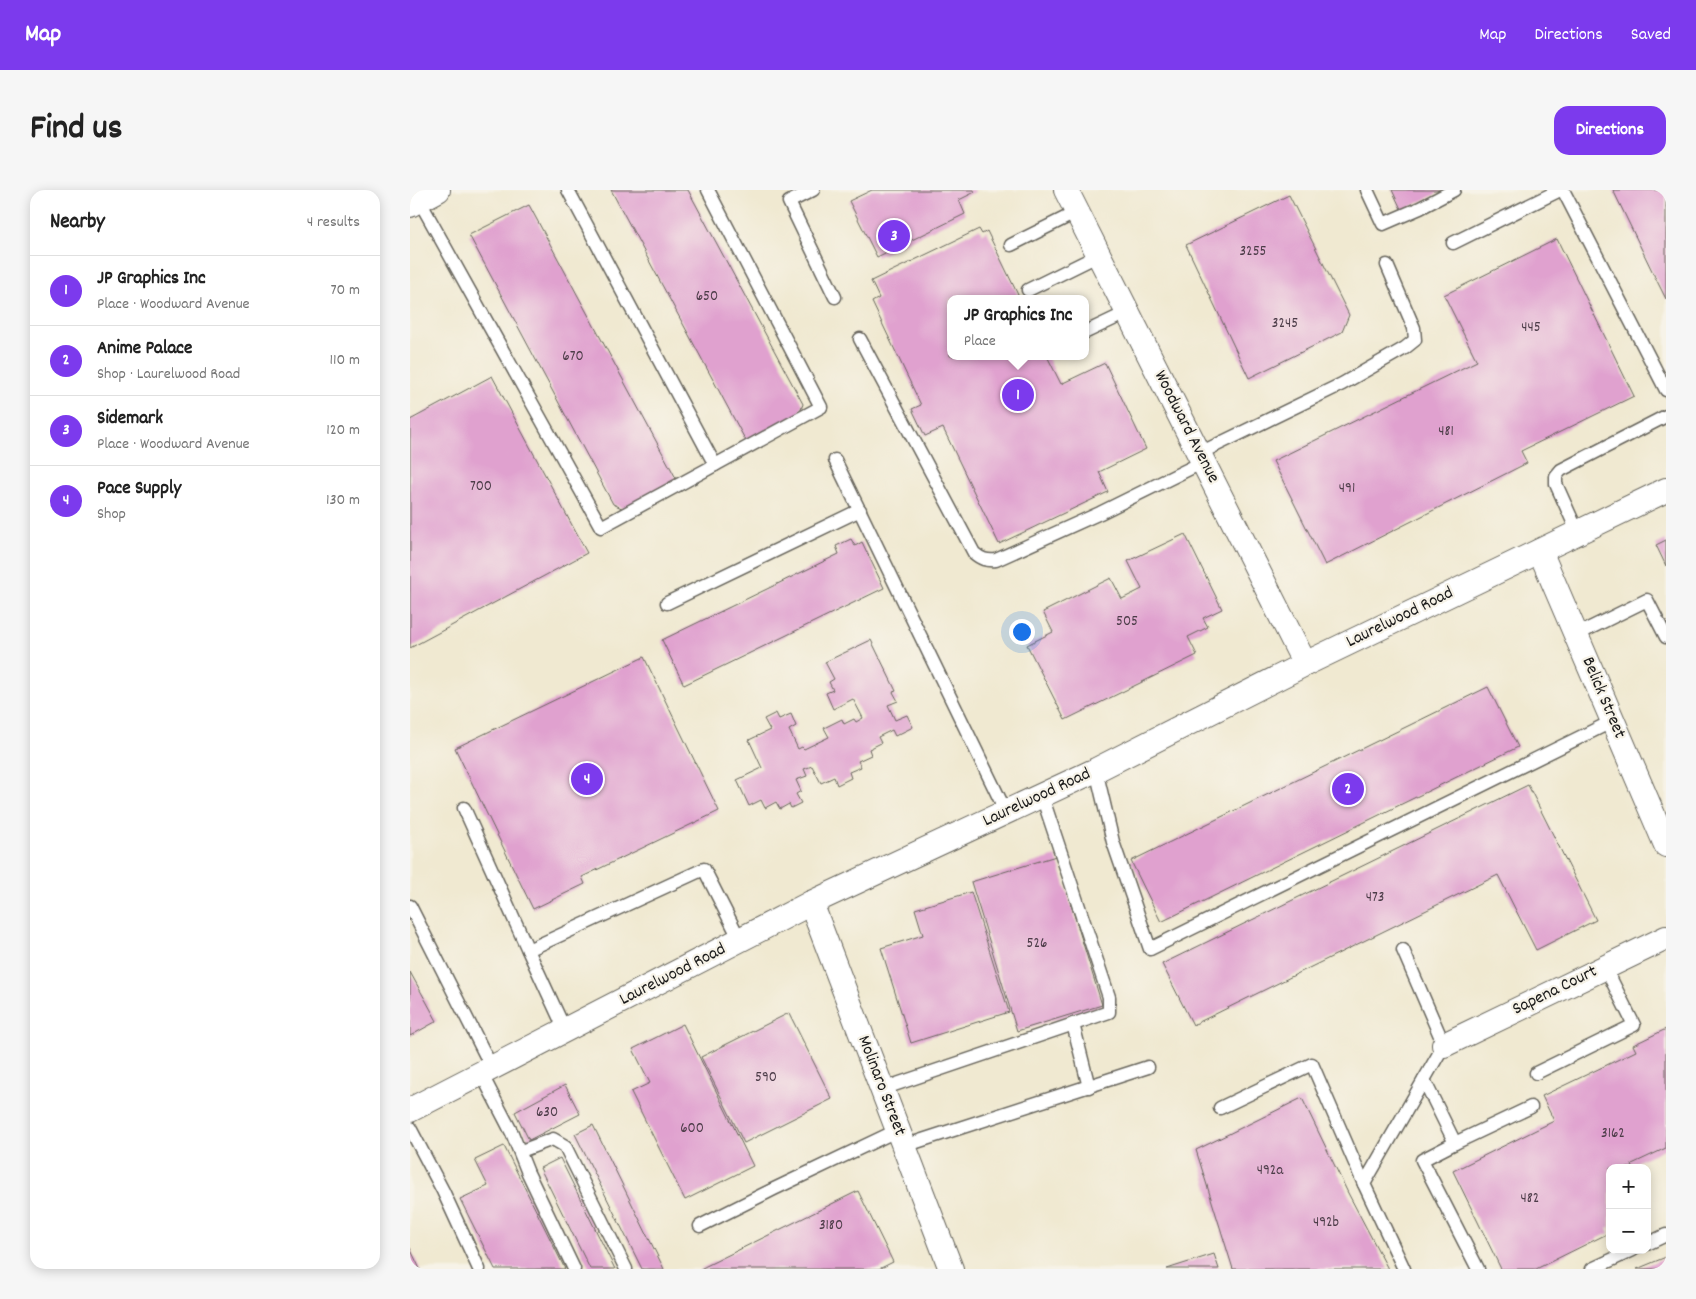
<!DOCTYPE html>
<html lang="en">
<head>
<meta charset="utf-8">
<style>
	:root { --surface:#fff; --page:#f6f6f6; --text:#222; --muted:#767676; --line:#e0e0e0; --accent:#7c3aed }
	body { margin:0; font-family:Dekko,sans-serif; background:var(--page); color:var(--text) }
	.controls { position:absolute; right:15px; bottom:15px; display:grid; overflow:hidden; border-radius:10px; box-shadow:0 2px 12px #0003 }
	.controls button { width:45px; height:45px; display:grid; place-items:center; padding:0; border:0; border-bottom:1px solid var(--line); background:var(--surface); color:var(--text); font:25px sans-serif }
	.you { position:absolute; left:611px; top:441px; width:18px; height:18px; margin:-12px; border:4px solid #fff; border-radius:50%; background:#1a73e8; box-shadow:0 0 0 8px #1a73e833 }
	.badge { display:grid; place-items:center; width:32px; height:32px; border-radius:50%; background:var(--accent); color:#fff; font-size:16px; font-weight:700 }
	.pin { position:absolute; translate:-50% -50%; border:2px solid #fff; box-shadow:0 1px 5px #0006 }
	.popup { position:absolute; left:537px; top:105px; width:142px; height:65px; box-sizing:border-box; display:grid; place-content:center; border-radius:10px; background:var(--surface); filter:drop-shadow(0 1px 4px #0005); font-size:16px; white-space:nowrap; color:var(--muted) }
	.popup b { font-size:19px; color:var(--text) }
	.popup::after { content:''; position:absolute; left:50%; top:100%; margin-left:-10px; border:10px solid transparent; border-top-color:var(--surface) }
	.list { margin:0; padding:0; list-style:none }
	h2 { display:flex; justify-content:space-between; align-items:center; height:65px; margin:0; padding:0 20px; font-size:21px }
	h2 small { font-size:16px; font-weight:400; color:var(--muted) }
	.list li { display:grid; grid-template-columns:32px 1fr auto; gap:15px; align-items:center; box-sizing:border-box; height:70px; padding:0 20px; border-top:1px solid var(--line) }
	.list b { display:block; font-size:19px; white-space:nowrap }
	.list p { margin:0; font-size:16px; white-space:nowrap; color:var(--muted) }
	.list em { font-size:16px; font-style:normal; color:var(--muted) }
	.map { position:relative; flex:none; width:1256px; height:1079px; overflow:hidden; border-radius:15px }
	header { display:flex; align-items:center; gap:30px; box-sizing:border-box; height:70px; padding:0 25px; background:var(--accent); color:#fff }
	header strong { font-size:24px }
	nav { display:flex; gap:28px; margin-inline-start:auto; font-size:18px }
	.intro { display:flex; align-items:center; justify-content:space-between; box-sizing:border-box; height:120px; padding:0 30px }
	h1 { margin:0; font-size:35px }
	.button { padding:12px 22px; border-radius:15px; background:var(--accent); color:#fff; font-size:18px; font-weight:700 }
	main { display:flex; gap:30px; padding:0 30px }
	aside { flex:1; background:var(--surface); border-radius:15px; box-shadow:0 2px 12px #0003 }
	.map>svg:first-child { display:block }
	.building { fill:#e0a1cf }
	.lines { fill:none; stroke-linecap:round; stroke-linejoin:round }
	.service-casing { stroke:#66645b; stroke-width:15 }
	.minor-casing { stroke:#66645b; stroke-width:26 }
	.service { stroke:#fff; stroke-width:12 }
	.minor { stroke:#fff; stroke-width:24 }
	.labels { text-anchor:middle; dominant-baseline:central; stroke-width:4.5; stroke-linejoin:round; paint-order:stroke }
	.number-label { font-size:15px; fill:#4d3d49 }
	.street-label { font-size:18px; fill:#1c1c1c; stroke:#f7f3e8 }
</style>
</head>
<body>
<header>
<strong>Map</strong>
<nav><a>Map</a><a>Directions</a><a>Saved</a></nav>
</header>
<div class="intro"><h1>Find us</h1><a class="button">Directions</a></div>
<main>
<aside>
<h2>Nearby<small>4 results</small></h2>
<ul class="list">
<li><span class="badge">1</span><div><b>JP Graphics Inc</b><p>Place · Woodward Avenue</p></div><em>70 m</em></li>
<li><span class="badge">2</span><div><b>Anime Palace</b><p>Shop · Laurelwood Road</p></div><em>110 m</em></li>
<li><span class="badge">3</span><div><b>Sidemark</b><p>Place · Woodward Avenue</p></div><em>120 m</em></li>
<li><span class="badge">4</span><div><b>Pace Supply</b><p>Shop</p></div><em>130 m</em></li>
</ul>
</aside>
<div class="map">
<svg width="1256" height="1079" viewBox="0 0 1256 1079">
	<rect width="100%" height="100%" fill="#f7f3e8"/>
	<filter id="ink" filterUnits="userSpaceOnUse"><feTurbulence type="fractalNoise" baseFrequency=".02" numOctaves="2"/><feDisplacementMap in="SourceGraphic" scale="10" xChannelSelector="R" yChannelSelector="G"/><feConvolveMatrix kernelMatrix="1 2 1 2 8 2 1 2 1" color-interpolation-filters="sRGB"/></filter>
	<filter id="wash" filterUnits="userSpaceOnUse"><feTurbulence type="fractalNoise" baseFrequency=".0096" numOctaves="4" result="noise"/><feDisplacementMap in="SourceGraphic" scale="20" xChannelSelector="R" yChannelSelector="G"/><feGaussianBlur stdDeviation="1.12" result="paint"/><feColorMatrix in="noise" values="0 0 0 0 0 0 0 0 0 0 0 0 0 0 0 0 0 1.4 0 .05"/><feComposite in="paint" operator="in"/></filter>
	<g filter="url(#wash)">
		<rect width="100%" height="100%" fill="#f0e9d1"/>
		<g id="blocks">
			<g class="building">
				<polygon points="201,0 278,0 393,214 389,225 337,253"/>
				<polygon points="462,0 564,0 565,2 549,10 555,24 467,67 439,11"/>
				<polygon points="982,0 1034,0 992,21"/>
				<polygon points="1203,0 1256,0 1256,109 1245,87"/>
				<polygon points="879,5 939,125 932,142 839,188 776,55"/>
				<polygon points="119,15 267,290 216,320 203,314 59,45"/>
				<polygon points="569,39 572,44 577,41 610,109 540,109 540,166 637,166 651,194 695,173 736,259 689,282 698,302 589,354 533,238 515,246 502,219 511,215 462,112 469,108 461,91"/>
				<polygon points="1147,49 1224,206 1111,261 1117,273 915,375 863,271 1067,171 1034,105"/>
				<polygon points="82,186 177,363 0,458 0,230"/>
				<polygon points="775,344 812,419 793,428 798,437 778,447 787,465 655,530 617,455 643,442 633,422 701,388 712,409 732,399 718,371"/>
				<polygon points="441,349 445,356 452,352 474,398 274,495 252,450 429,364 426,356"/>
				<polygon points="1256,350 1256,376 1246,355"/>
				<polygon points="461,450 486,501 483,502 488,511 478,515 485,530 497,525 503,537 485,546 482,540 468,547 471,553 459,559 461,565 448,571 451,577 439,582 441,588 427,595 424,587 411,593 402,576 394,579 397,586 386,590 391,601 386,604 391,613 381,618 379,614 370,619 366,612 355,618 351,610 339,616 327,590 352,578 339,550 360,540 354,529 366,523 369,529 381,524 386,536 379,540 388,559 392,557 394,559 419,547 414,538 432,529 434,534 444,529 446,532 453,528 443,509 423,519 416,503 423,500 419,492 424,489 415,472"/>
				<polygon points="234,467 309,621 172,687 175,694 123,719 45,558"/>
				<polygon points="1078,497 1108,557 751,732 721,671"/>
				<polygon points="1118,595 1186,730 1126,760 1088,685 783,835 752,774"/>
				<polygon points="646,666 692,815 607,841 561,692"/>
				<polygon points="561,702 599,822 501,853 471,758 513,745 505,719"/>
				<polygon points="0,782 27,831 0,846"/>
				<polygon points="379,823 422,909 334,953 291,867"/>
				<polygon points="273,834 343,976 275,1010 221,902 240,893 223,859"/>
				<polygon points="1256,839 1256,958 1222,974 1223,978 1200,978 1200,1037 1197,1038 1199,1043 1126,1079 1091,1079 1043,981 1144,931 1132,906 1226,861 1223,855"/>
				<polygon points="155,895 170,924 119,950 105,922"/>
				<polygon points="892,908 938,1003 978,1079 823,1079 786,960"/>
				<polygon points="183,935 254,1079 232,1079 165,944"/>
				<polygon points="94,956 155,1079 85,1079 50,1009 78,996 65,970"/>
				<polygon points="150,968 205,1079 180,1079 130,978"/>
				<polygon points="448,1001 483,1072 469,1079 290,1079"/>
				<polygon points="0,1058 10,1079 0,1079"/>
				<polygon points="804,1064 809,1079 757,1079"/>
				<polygon points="1256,1067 1256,1079 1227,1079"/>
			</g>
		</g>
	</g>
	<g filter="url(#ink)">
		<use href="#blocks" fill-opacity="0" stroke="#66645b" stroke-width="1"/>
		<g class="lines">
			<g class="service-casing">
				<g id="service">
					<polyline points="158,0 305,275 411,217 298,0"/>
					<polyline points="403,0 379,12 425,107"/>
					<polyline points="957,0 973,34 1010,18 1044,0"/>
					<polyline points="1153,0 1256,200"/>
					<polyline points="9,10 191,337 305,275"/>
					<polyline points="1043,53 1150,0"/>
					<polyline points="601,55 667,22"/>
					<polyline points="618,100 689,65"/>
					<polyline points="676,142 718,122"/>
					<path d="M450,149L564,363C571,369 576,371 586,370L690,323L793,272"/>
					<polyline points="790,263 932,194 995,158 1005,150 1004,138 977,75"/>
					<polyline points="425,270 596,622"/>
					<polyline points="1168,343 1146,294 1146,286 1151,280 1256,226"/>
					<polyline points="257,413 450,320"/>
					<polyline points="1166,445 1237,410 1256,447"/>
					<polyline points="686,580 703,652 740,759 1203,531"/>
					<polyline points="54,618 118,760"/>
					<polyline points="0,716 82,878"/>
					<polyline points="993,760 1034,855 954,994 994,1079"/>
					<polyline points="663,834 679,897"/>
					<polyline points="155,840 118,760 294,679 330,750"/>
					<polyline points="71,883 102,943 118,983 164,1079"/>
					<polyline points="1126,883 1224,835 1195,777"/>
					<polyline points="1014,890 1045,953 1012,970 1068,1079"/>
					<polyline points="472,899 699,822 699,807 632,606"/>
					<polyline points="810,918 902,874 954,994"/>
					<polyline points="0,938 33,1001 69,1079"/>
					<polyline points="1045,953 1121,917"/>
					<polyline points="494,956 738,877"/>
					<polyline points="111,961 143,949 155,956 216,1079"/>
					<polyline points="290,1036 364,999 488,940"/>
					<polyline points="1237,1054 1256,1045"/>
					<polyline points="1182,1079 1223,1060"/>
				</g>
			</g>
			<g class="minor-casing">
				<g id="minor">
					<polyline points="656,0 895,474"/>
					<polyline points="0,15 28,0"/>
					<polyline points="1130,361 1256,655"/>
					<polyline points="401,713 541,1079"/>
					<polyline points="1034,855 1256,748"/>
					<polyline points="0,920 401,713 686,580 895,474 1256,300"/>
				</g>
			</g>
			<use href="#service" class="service"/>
			<use href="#minor" class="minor"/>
		</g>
	</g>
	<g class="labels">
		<g class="number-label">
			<text x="843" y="62">3255</text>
			<text x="297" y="107">650</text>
			<text x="875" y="134">3245</text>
			<text x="1121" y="138">445</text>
			<text x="163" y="167">670</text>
			<text x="1036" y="242">481</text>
			<text x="71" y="297">700</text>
			<text x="937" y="299">491</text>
			<text x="717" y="432">505</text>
			<text x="965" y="708">473</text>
			<text x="627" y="754">526</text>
			<text x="356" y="888">590</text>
			<text x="137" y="923">630</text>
			<text x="282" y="939">600</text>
			<text x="1203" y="944">3162</text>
			<text x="860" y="981">492a</text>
			<text x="1120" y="1009">482</text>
			<text x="916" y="1033">492b</text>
			<text x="421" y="1036">3180</text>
		</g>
		<g class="street-label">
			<text transform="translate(776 237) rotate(63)">Woodward Avenue</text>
			<text transform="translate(990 428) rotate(-26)">Laurelwood Road</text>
			<text transform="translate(1193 508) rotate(67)">Belick Street</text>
			<text transform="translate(627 608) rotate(-25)">Laurelwood Road</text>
			<text transform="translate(263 785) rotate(-27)">Laurelwood Road</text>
			<text transform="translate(1145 801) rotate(-26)">Sapena Court</text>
			<text transform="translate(471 896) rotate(69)">Molinaro Street</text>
		</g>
	</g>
</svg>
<div class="controls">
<button>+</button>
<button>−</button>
</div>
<div class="you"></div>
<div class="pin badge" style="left:608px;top:205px">1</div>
<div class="popup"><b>JP Graphics Inc</b>Place</div>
<div class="pin badge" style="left:938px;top:599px">2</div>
<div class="pin badge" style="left:484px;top:46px">3</div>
<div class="pin badge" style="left:177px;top:589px">4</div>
</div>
</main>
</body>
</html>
